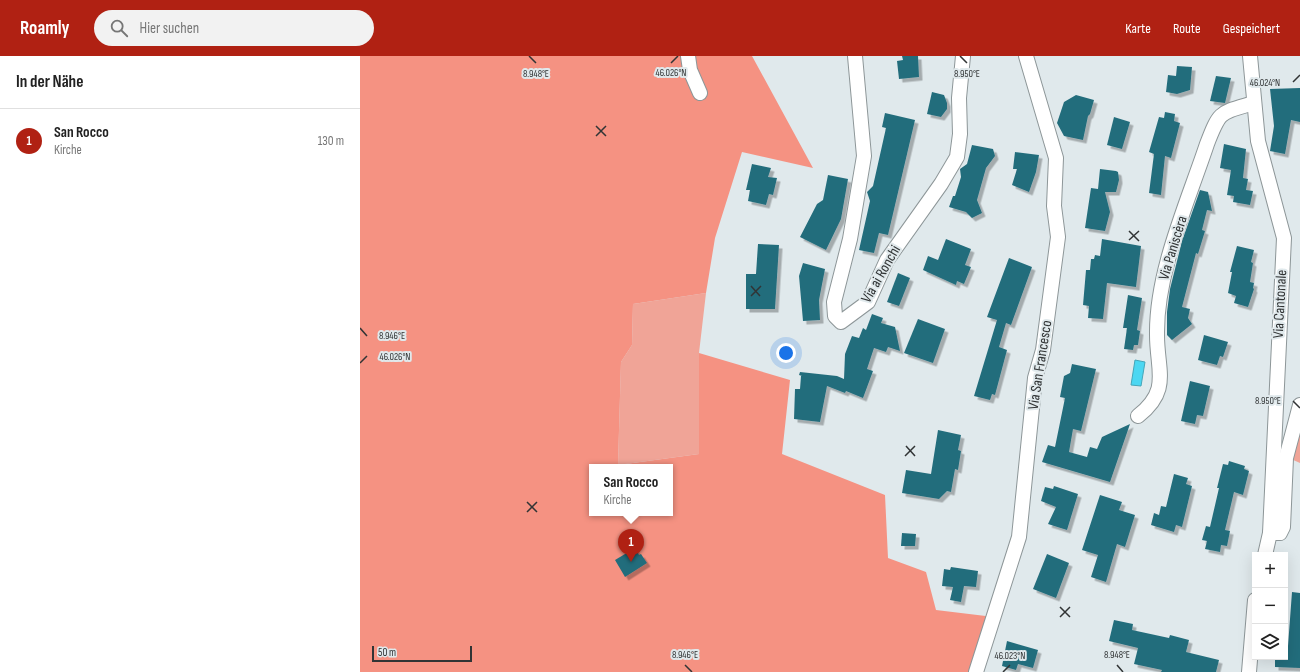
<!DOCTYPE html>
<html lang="de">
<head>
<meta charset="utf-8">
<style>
	:root { --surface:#fff; --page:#f2f2f2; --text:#222; --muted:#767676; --line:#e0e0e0; --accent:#b02113 }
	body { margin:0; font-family:"Sofia Sans Condensed",sans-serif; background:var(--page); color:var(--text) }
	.controls { position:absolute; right:12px; bottom:12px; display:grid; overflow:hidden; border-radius:0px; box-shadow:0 4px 16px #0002 }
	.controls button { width:36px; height:36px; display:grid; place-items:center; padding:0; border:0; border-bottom:1px solid var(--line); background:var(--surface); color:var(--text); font:20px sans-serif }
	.scale { position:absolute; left:12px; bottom:10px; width:100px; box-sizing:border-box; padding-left:4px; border:2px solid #313435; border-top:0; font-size:11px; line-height:14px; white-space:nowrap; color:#313435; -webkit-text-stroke:3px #e0e9ec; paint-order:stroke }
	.you { position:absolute; left:426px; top:297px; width:14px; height:14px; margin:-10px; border:3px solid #fff; border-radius:50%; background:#1a73e8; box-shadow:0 0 0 6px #1a73e833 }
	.badge { display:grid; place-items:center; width:26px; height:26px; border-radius:50%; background:var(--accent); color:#fff; font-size:13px; font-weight:700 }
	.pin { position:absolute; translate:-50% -33px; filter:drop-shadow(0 1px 2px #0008) }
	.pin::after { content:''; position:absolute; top:21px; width:14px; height:12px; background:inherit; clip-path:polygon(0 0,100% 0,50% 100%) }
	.popup { position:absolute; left:229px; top:408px; width:84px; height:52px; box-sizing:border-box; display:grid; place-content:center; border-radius:0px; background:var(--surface); filter:drop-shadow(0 1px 3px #0005); font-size:13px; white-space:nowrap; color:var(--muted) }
	.popup b { font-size:15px; color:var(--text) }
	.popup::after { content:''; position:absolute; left:50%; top:100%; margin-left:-8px; border:8px solid transparent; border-top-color:var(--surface) }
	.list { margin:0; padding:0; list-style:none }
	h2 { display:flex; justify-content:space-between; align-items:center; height:52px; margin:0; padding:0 16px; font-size:17px }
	h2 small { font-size:13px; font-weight:400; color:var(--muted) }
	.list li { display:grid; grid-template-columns:26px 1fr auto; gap:12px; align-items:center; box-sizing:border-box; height:64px; padding:0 16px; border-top:1px solid var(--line) }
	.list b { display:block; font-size:15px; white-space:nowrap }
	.list p { margin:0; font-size:13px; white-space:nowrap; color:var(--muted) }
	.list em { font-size:13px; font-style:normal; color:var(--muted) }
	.icon { flex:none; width:22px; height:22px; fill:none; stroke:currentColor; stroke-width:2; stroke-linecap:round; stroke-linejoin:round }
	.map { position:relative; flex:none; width:940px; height:616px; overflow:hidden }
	header { display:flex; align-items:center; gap:24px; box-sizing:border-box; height:56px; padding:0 20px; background:var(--accent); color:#fff }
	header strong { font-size:19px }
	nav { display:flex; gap:22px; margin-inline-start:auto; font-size:14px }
	.search { width:280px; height:36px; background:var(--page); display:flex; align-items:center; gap:10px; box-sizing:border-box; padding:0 14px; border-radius:22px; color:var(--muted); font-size:15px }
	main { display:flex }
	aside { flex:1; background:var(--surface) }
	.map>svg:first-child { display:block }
	.green { fill:#f0a497 }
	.forest { fill:#f59282; fill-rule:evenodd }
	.water { fill:#4cd7f2; stroke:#44a6b9 }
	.building { fill:#246d7c; filter:url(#shadow) }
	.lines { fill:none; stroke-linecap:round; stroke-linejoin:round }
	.minor-casing { stroke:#8d9698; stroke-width:16 }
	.minor { stroke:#fff; stroke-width:14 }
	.ticks { fill:none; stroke:#313435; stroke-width:1.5 }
	.labels { text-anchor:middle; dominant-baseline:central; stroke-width:4; stroke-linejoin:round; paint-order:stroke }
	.street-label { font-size:15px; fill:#313435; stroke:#e0e9ec }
	.ticks-label { font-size:10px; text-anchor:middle; fill:#313435; stroke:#e0e9ec; stroke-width:4; stroke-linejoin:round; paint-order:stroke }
</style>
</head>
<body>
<header>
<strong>Roamly</strong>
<div class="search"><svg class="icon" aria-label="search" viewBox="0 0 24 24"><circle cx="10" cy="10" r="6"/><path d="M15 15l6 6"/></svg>Hier suchen</div>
<nav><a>Karte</a><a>Route</a><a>Gespeichert</a></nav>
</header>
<main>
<aside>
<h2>In der Nähe<small></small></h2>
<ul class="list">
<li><span class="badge">1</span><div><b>San Rocco</b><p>Kirche</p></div><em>130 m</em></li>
</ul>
</aside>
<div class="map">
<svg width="940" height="616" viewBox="0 0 940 616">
	<defs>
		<filter id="shadow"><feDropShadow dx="3.5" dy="3.5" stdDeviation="0" flood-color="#0004"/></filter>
	</defs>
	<rect width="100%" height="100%" fill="#e0e9ec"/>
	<g class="green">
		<polygon points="346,237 339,297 339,398 258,409 261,306 272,289 273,248"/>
		<polygon points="940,364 940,407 931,403"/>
	</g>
	<path class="forest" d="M0,0H392L453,112L382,96L355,182L346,237L273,248L272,289L261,306L258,409L339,398V297L430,324L422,398L525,439L528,502L566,516L576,554L634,561L616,616H0ZM232,411H310V457H232Z"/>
	<polygon class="water" points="775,304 785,306 781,330 771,329"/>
	<g class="building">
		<polygon points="542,0 558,0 559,21 539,23 537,5 543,4"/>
		<polygon points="817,10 832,11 830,34 817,38 806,36 808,19 816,20"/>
		<polygon points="856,20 871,22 865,47 850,45"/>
		<polygon points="940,32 940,66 931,64 925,98 910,95 914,70 910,33"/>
		<polygon points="572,36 584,39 587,47 587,53 581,61 567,58"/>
		<polygon points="716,39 734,44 730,58 728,60 723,84 704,80 697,67 704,46"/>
		<polygon points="805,56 815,58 814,65 820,67 811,102 805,100 801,139 789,137 794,98 789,96 799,61 804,62"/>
		<polygon points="525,57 555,64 528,179 519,177 514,197 499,194 510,145 507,136 513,130 526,72 522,71"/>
		<polygon points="754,61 770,66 762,93 747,89"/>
		<polygon points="864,88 886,93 883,122 888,123 886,134 893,135 890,149 873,146 874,140 867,139 871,114 860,112"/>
		<polygon points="612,89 633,93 635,100 626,112 617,144 622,157 612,162 606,156 589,151 593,140 595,140 601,121 600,113 607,108"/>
		<polygon points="655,96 679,99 676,116 669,136 652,129 657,113 653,113"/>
		<polygon points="392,108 411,112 408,121 417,122 413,139 409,138 406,149 388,145 390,134 386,134"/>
		<polygon points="740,113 756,115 758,116 759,124 756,136 745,136 750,156 745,175 725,172 731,132 738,133"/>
		<polygon points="468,119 488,123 481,163 466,194 440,181 457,148 463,144"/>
		<polygon points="840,134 848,136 852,155 847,154 842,174 845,175 838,198 836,197 822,251 830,253 828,262 832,268 812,284 807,279 807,256 810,233 822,185"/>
		<polygon points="586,183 611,193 605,209 611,211 604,228 597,225 596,229 563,214 568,200 578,204"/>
		<polygon points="742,183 781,190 776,231 747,227 743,263 728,262 729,250 723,249 726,214 730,214 731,203 734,203 735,199 740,200"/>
		<polygon points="398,188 419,189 415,253 386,253 386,218 396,218"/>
		<polygon points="877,190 894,194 891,206 893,207 890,226 894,227 893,232 894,233 888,251 874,247 876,240 868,237 872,216 870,216"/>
		<polygon points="649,202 672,211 651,269 646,267 639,291 647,294 635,339 632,338 630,344 614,340 637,264 627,261"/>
		<polygon points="443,207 465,213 459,244 460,264 443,265 439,220"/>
		<polygon points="538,217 550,222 539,250 527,246"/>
		<polygon points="768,239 782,242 777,274 780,275 778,289 774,289 773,294 764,293 767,272 763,272"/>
		<polygon points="512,258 523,262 521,267 535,271 540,295 528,291 526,296 514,292 507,313 513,315 503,342 486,335 485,337 467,330 460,366 434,363 435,333 440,333 441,320 442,320 439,319 440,316 477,320 484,323 485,298 492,280 499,282 503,272 506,274"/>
		<polygon points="558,263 585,273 573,307 544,297"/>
		<polygon points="844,279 868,286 863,301 860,300 857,309 838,304"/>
		<polygon points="712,308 736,313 721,375 713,373 709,396 727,401 730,391 737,393 742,381 770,368 750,426 682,406 688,389 695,391 705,342 700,341 704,320 710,317"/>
		<polygon points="830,325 850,330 843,360 837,359 835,368 821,365"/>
		<polygon points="578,374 601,379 598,394 601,395 598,414 595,413 591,436 587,435 579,443 542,437 546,414 571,418"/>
		<polygon points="869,405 885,410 884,413 889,415 883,439 874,436 865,474 870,475 867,490 861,489 860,496 845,493 847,485 842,484 846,470 850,471 859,432 857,432 863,408 868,409"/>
		<polygon points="814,418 828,422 826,428 832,430 822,471 816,469 814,476 791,469 794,457 799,459 801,450 806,451"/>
		<polygon points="694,430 718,438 707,474 688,468 696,451 681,445 685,431 693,433"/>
		<polygon points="740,439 762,446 759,454 775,459 765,491 757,488 746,526 731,521 738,499 722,494"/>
		<polygon points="542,477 556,478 555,490 541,490"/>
		<polygon points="275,492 279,499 281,498 287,507 265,521 255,504"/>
		<polygon points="687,498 709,507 696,542 673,533"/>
		<polygon points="591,511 618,515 616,531 604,530 601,546 590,544 593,531 582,530 584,513 590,514"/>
		<polygon points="932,536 940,537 940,612 915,611 915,601 925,601 925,590 928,590"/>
		<polygon points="754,564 773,568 772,574 809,582 810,579 829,584 826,596 859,604 856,616 801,616 802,614 774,608 778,592 749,585"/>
		<polygon points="647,585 678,594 673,612 658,608 656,614 642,610"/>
	</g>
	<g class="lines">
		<g class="minor-casing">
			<g id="minor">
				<polyline points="328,0 330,14 340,37"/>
				<polyline points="495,0 504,100 490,183 474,246 475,260 481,266 508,246 527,204 581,128 597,101 600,78 599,42 603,0"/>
				<polyline points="890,0 898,85 924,182 910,477 905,499"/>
				<path d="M778,360C811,334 797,315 797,279C796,216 827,148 847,88C860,54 860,57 894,47"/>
				<polyline points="910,477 920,477 923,471 926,402 940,349"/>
				<polyline points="616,616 659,481 675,322 683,294 698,181 694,150 696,102 666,0"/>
				<polyline points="889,616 895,544"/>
			</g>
		</g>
		<use href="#minor" class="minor"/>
	</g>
	<path class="ticks" d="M169,0L176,7M600,0L607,7M311,7L318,0M933,26L940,19M236,70L246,80M236,80L246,70M769,175L779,185M769,184L779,175M391,230L400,240M391,240L401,230M0,272L7,280M0,307L7,300M933,345L940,352M546,390L555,400M545,400L555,390M167,446L177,456M167,456L177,446M700,551L710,561M700,561L710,551M325,609L332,616M757,609L763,616M643,616L650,609"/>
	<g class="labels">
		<g class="street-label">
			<text transform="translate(813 192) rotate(-73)">Via Paniscèra</text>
			<text transform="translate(521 218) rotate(-60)">Via ai Ronchi</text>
			<text transform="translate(920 248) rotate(-87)">Via Cantonale</text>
			<text transform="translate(680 309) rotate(-81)">Via San Francesco</text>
		</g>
	</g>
	<g class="ticks-label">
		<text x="311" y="20">46.026°N</text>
		<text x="176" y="21">8.948°E</text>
		<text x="607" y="21">8.950°E</text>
		<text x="905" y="30">46.024°N</text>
		<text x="32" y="283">8.946°E</text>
		<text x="35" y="304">46.026°N</text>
		<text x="908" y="348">8.950°E</text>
		<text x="325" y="602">8.946°E</text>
		<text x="757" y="602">8.948°E</text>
		<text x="650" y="603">46.023°N</text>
	</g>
</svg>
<div class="controls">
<button>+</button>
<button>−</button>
<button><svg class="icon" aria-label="layers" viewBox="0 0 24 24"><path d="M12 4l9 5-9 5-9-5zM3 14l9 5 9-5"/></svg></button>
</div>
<div class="scale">50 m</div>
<div class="you"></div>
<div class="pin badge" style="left:271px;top:506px">1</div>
<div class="popup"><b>San Rocco</b>Kirche</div>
</div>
</main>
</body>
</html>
